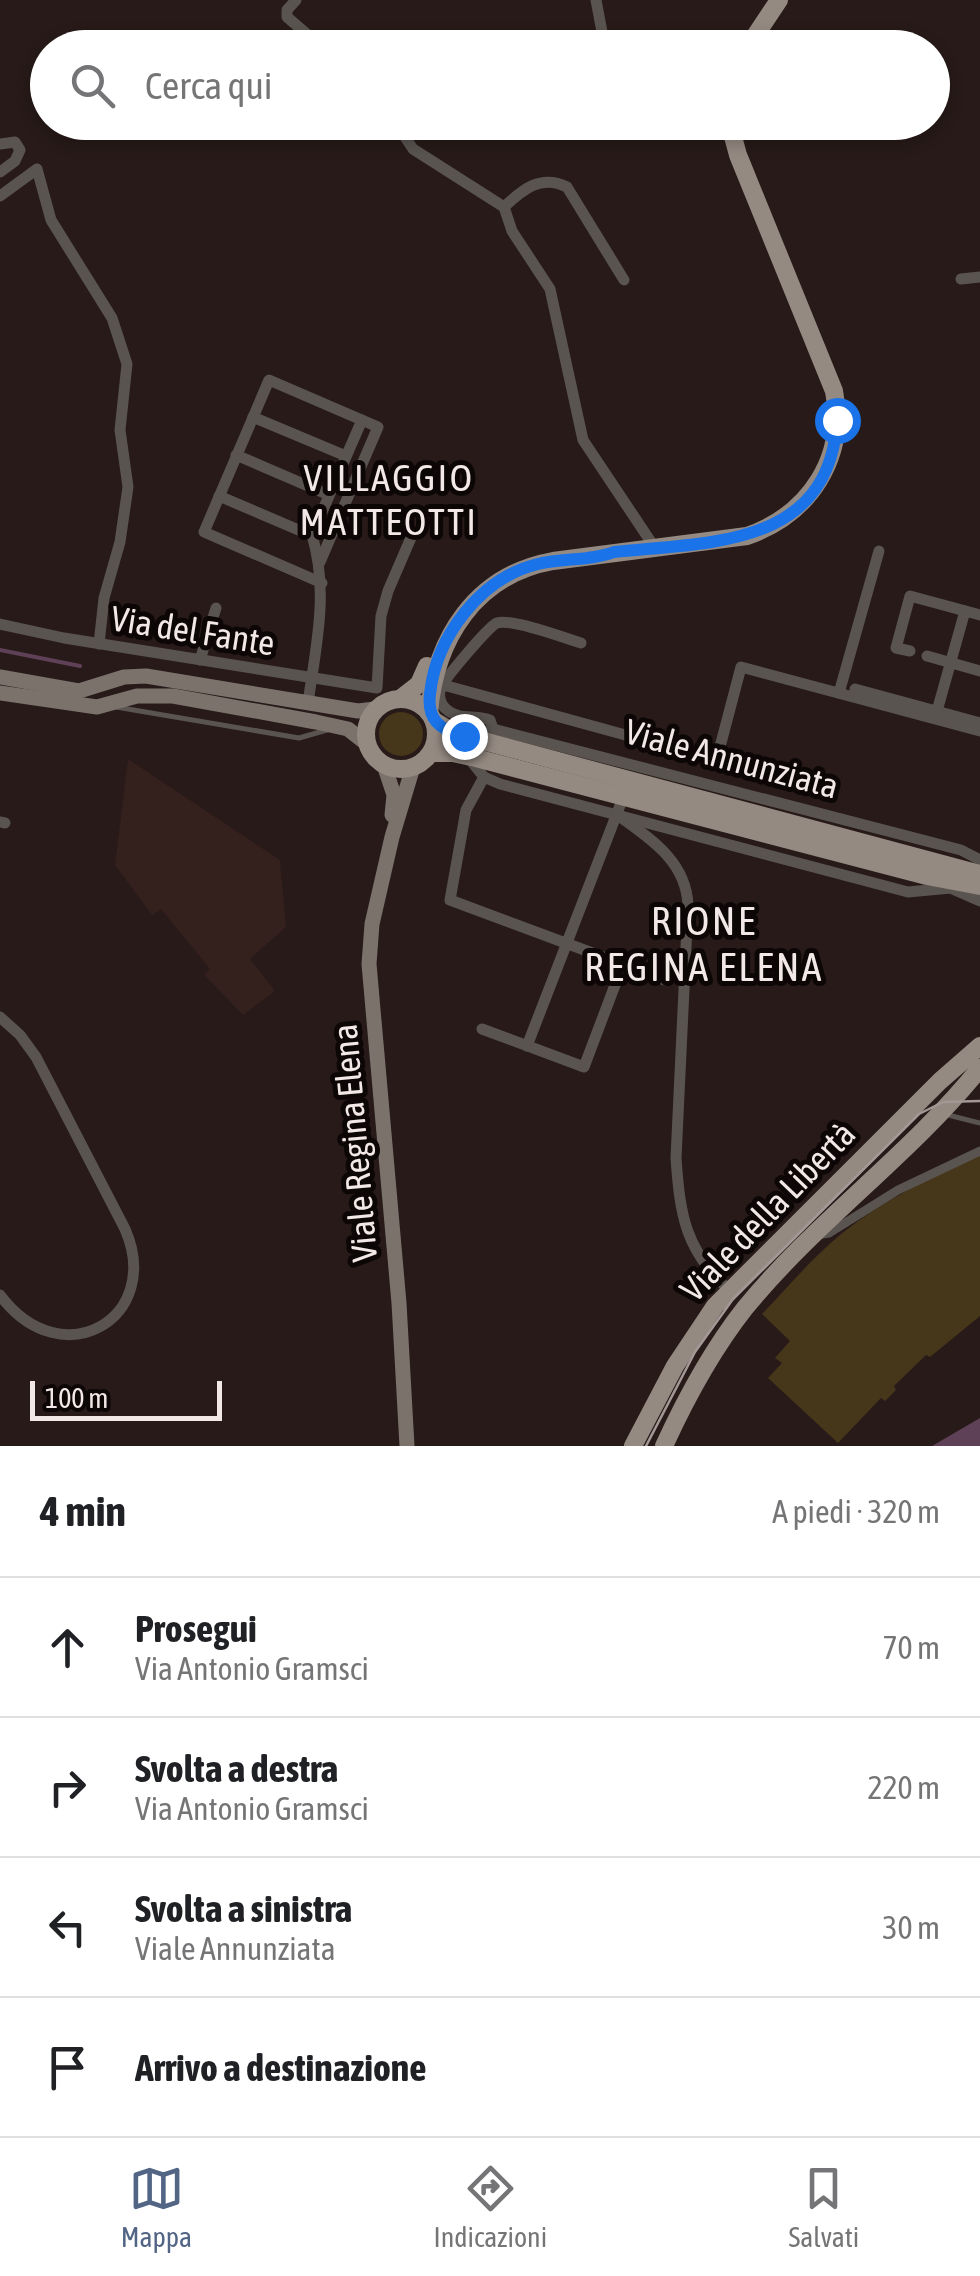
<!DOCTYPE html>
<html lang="it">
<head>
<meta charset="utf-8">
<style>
	:root { --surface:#fff; --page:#f6f6f6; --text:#202124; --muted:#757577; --line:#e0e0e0; --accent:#526585 }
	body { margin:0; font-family:"Asap Condensed",sans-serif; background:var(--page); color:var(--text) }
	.scale { position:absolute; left:30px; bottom:25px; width:192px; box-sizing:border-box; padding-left:10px; border:5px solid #f2e8e7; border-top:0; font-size:28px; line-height:35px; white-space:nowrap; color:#f2e8e7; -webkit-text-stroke:8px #0c0706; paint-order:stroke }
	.stop { position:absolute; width:30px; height:30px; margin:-22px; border:8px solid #1a73e8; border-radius:50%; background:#fff }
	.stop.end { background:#1a73e8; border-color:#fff; box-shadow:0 2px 10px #0008 }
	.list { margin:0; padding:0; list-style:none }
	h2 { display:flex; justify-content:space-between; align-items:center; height:130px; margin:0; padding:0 40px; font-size:42px }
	h2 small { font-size:32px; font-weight:400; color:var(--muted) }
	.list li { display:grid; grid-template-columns:65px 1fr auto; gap:30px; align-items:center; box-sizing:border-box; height:140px; padding:0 40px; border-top:2px solid var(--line) }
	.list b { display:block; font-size:38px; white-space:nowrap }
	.list p { margin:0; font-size:32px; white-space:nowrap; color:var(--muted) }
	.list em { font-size:32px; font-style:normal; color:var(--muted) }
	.icon { flex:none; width:55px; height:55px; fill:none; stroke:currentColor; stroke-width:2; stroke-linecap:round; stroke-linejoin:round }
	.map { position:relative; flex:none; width:980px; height:1446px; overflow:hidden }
	.search { position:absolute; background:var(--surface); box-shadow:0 5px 15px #0003; left:30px; right:30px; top:30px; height:110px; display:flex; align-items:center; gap:25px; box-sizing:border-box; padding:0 35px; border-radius:55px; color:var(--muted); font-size:38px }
	.sheet { height:690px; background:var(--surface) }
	nav { display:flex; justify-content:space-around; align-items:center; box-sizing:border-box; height:140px; border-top:2px solid var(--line); background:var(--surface); font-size:28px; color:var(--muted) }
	nav a { display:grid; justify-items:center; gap:5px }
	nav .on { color:var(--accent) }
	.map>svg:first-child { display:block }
	.built { fill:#34201d }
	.green { fill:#46361a }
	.water { fill:#5f4157 }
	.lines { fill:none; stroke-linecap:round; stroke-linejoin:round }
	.stream { stroke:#5f4157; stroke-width:4 }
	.service { stroke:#595450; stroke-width:5 }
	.pedestrian { stroke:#595450; stroke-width:9 }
	.minor { stroke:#595450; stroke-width:11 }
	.secondary { stroke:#7b726c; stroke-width:15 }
	.primary { stroke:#958a82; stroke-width:18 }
	.tram { stroke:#a39896; stroke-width:2.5 }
	.route { stroke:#1a73e8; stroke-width:12 }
	.labels { text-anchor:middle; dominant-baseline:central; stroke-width:10; stroke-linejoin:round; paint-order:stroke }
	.street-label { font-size:35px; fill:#f2e8e7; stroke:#0c0706 }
	.neighbourhood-label { font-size:38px; letter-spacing:2.5px; fill:#f2e8e7; stroke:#0c0706 }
	.quarter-label { font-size:40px; letter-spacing:2.5px; fill:#f2e8e7; stroke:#0c0706 }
</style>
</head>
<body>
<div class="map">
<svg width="980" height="1446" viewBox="0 0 980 1446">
	<rect width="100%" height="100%" fill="#271a18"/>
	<polygon class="built" points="128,759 280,860 286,927 250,959 275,991 243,1015 204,975 210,969 161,909 152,915 115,865"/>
	<g class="green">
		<circle cx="401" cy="734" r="22"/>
		<path d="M980,1154V1316L930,1357L926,1355L894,1386L896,1390L885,1401L881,1398L838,1443L768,1378L782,1363L775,1358L790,1341L762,1314C785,1290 807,1264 833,1241C876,1203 929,1179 980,1154Z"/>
	</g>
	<polygon class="water" points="980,1418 980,1446 932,1446"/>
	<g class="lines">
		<polyline class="stream" points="0,650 80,666"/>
		<g class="service">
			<polyline points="116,707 299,738 327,730"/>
			<polyline points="944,1114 980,1123"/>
		</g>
		<polyline class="pedestrian" points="816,1235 829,1233 898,1190 980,1151"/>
		<g class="minor">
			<polyline points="296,0 287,10 287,17 323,48"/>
			<polyline points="596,0 605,48"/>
			<polyline points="395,122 413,149 504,207 512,231 550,289 583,440 655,548"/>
			<polyline points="621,122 623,130"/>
			<polyline points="0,144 15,142 20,150 15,161 0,172"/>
			<polyline points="0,196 37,169 51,220 112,318 127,364 120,430 128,487 120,542 104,598 99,644"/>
			<path d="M504,207C523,189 541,174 567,187L624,280"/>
			<polyline points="961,279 980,277"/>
			<polyline points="253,417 346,456"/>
			<polyline points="236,455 329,495"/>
			<polyline points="219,496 315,537"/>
			<polyline points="320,562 378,427 269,380 204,532 322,583"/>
			<polyline points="0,624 64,638 377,688 381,616 388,591 413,533"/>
			<polyline points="910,651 896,648 910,596 980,615"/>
			<polyline points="927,656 980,671"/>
			<polyline points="200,660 216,608"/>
			<polyline points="436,683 629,736"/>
			<polyline points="855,689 980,723"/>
			<polyline points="839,693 879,551"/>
			<path d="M308,703C316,646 329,592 312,535L362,420"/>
			<polyline points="937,711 965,611"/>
			<path d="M493,729L490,720C476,714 459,721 446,709C440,704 438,695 441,688C444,679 489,626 497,623C512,618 564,638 581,643"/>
			<polyline points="473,735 493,729 961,850 980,860"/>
			<polyline points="467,756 484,777 500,784 908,892 951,888"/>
			<polyline points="716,762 741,667 980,731"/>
			<polyline points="484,777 466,810 450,900 665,980"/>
			<path d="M616,814C649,838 686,860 688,905L676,1158C680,1215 685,1250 729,1290"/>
			<polyline points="0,822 5,823"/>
			<polyline points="948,887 980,901"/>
			<path d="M0,1017L20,1035L36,1057L125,1229C164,1318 62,1378 0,1295"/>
			<polyline points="482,1029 584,1067 623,964"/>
			<polyline points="527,1046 626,790"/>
		</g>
		<g class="secondary">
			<polyline points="0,677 79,691 124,677 146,676 358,711 375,709"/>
			<polyline points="0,693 97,707 137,696 173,696 316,722 348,729 367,744"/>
			<polyline points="384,765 394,795 392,815"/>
			<polyline points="407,1446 399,1303 369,964 372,924 392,837 413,767"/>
		</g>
		<g class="primary">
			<polyline points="747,48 779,0"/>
			<polyline points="401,698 419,684 427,666"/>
			<circle cx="401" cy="734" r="35"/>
			<path d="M429,713C435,639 475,575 553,561L747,536C810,514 847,457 834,391L738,155L729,122"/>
			<polyline points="434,721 457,734 980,874"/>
			<polyline points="431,753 453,753 476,758 927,876 980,886"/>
			<polyline points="633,1446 675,1366 715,1306 940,1081 980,1046"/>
			<path d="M664,1446C686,1398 712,1350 745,1308C816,1221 910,1155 980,1068"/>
		</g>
		<polyline class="tram" points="646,1446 695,1352 733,1299 919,1114 943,1102 980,1101"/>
	</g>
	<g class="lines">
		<path class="route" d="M464,736C439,730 427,719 430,694C436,637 480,578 538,564C563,558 590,561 614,552C709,542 830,548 837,420"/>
	</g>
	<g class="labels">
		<g class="street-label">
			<text transform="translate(193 630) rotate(9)">Via del Fante</text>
			<text transform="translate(732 758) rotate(15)">Viale Annunziata</text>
			<text transform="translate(354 1143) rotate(-95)">Viale Regina Elena</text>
			<text transform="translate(767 1211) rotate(-46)">Viale della Libertà</text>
		</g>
		<g class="neighbourhood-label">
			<text x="389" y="477">VILLAGGIO<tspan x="389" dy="44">MATTEOTTI</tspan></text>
		</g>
		<g class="quarter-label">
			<text x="704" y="920">RIONE<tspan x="704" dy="46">REGINA ELENA</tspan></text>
		</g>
	</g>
</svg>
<div class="scale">100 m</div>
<div class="stop" style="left:837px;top:420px"></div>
<div class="stop end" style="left:464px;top:736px"></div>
<div class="search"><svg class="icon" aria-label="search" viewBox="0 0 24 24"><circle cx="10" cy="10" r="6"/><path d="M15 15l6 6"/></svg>Cerca qui</div>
</div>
<section class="sheet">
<h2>4 min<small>A piedi · 320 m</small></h2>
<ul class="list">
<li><svg class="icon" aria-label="ahead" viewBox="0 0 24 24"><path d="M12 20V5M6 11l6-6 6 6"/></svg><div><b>Prosegui</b><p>Via Antonio Gramsci</p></div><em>70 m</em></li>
<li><svg class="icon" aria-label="right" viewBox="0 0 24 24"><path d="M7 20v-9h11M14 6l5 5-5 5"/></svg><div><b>Svolta a destra</b><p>Via Antonio Gramsci</p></div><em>220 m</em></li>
<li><svg class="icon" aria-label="left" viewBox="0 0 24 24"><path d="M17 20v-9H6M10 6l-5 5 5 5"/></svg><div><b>Svolta a sinistra</b><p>Viale Annunziata</p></div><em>30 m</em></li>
<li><svg class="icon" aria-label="arrive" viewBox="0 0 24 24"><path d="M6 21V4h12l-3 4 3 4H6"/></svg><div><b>Arrivo a destinazione</b></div></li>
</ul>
</section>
<nav>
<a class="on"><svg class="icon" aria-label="map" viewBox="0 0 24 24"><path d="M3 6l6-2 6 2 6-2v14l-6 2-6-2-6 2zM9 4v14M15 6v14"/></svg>Mappa</a>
<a><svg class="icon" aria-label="directions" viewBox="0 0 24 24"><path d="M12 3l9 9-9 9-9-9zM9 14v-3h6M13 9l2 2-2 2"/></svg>Indicazioni</a>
<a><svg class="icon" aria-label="saved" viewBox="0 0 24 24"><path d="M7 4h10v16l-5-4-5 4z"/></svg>Salvati</a>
</nav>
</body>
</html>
